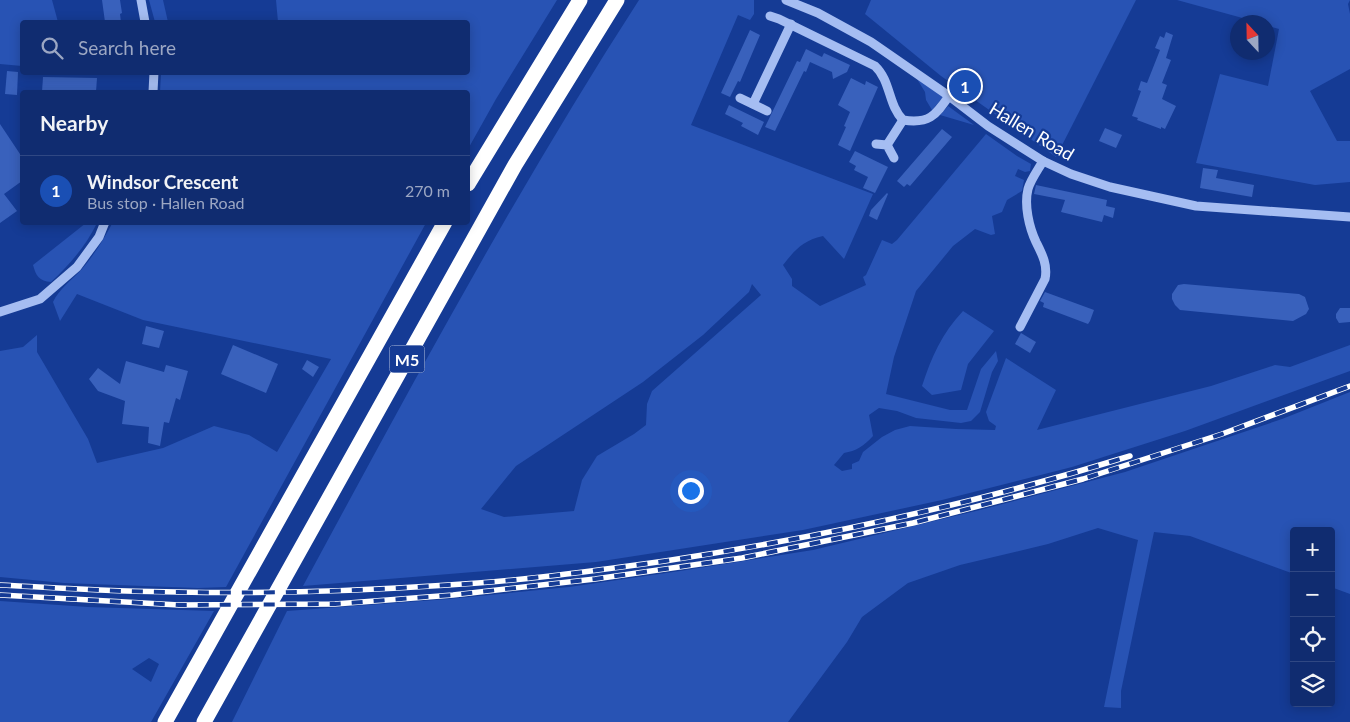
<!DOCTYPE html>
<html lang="en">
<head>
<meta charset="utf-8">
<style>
	:root { --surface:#102c70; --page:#193475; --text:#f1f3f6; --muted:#9ca7c3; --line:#304883; --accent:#8c9099 }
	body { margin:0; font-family:Lato,sans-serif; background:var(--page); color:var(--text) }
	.controls { position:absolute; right:15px; bottom:15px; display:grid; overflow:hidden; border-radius:5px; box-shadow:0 2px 12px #0003 }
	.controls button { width:45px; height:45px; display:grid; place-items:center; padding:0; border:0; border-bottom:1px solid var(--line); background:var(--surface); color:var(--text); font:25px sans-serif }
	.compass { position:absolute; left:1230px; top:15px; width:45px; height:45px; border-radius:50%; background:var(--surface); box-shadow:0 2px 12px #0003; rotate:338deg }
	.you { position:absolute; left:690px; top:490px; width:18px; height:18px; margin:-12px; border:4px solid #fff; border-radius:50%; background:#1a73e8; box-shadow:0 0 0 8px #1a73e833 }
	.badge { display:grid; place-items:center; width:32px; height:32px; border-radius:50%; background:var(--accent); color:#fff; font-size:16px; font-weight:700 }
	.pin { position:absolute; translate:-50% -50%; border:2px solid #fff; box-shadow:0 1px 5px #0006 }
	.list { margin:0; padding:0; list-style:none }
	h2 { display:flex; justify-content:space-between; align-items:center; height:65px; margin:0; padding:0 20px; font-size:21px }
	h2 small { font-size:16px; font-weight:400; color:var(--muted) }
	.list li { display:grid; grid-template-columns:32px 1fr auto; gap:15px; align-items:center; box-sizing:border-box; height:70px; padding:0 20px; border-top:1px solid var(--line) }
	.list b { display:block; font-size:19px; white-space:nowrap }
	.list p { margin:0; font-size:16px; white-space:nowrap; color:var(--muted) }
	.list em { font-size:16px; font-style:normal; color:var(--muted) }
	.icon { flex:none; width:28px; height:28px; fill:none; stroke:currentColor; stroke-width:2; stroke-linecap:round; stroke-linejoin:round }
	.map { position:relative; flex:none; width:1350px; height:722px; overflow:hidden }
	.search { position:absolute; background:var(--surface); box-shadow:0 2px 12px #0003; left:20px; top:20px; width:450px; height:55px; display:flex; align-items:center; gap:12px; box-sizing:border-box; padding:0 18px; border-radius:5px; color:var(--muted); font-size:19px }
	.panel { position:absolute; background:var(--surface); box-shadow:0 2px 12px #0003; left:20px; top:90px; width:450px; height:135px; border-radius:5px }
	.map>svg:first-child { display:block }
	.green { fill:#2853b4; fill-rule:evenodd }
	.building { fill:#3961bc }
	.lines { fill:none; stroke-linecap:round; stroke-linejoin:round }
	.minor { stroke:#a5bdf2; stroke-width:9 }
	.highway { stroke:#fff; stroke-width:15 }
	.rail-casing { stroke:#fff; stroke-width:5.5 }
	.rail { stroke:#153b95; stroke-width:4; stroke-dasharray:11; stroke-linecap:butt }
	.labels { text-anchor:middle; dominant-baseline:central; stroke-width:4.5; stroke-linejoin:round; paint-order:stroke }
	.shield { fill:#153b95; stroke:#b9c4df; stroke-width:1 }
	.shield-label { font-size:16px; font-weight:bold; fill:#fff }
	.street-label { font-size:18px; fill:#fff; stroke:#153b95 }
</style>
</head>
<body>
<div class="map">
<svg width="1350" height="722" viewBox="0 0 1350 722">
	<rect width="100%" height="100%" fill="#153b95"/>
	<g class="green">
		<polygon points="0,0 52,0 58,22 22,22 22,66 0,64"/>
		<polygon points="149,0 163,0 168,22 155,22"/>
		<polygon points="276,0 557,0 496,99 468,149 468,92 160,92 161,73 468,72 468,22 278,22"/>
		<path d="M639,0H754V14L750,20L738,15L691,125L873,194L844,259L823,236C802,241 796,249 783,265L792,279V286L820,306L866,285L863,277L866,275L882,240L892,244L897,240L986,134L1017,156L1031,164L1030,171L1025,172L1018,169L1015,176L1024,180L1022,191L1007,200L1002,212L992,216L995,234L991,235L975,229L953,246L916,291L894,357L886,394L950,410H967L981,369L996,351L998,361L992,372L980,412L971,421L961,423L916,418L897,411L879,408L869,415L873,436C864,446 856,451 844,453L834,465L842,471L852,469V464L859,461L863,452L882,437L895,430L910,426L956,429L995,430L996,426L989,421L986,412L1006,358L1056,390L1037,430L1211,386L1275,365L1290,367L1350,345V371L1185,431L1072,467L942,500L803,530L596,562L303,586C410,388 517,189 639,0ZM752,284L761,295L652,391L647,404L646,425L634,434L597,456L582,480L574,511L504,517L481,509L516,466L643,382L703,335L749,292Z"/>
		<polygon points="871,0 1136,0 1056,157 941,76 865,14"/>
		<polygon points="1177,0 1350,0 1348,4 1350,14 1350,69 1310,91 1337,141 1350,141 1350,182 1315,185 1196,163 1220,74 1268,86 1279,29 1268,26 1268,22 1257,22"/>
		<polygon points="914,74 945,95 932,110 926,100 925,92"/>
		<polygon points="948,106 974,125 940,115"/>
		<path d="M113,222L426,223L226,587L198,588L64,583L0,577V351L23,347L37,335V352L88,439L97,463L163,448L214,426L249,435L277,452L331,359L143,320L77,294L60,321L53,302C59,289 72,280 82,269C94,255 104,239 113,222Z"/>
		<path d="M86,223H97C86,246 70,264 51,282C39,281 36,276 33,265Z"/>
		<path d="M963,311L994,331L968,364L961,390L932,395L922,386C931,358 942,333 963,311Z"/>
		<polygon points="1350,392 1350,594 1331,587 1331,531 1294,531 1294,574 1190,536 1154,532 1121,691 1121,708 1104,707 1138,540 1098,528 1048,544 960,565 908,583 862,617 847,642 788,722 232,722 287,611 449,599 569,587 680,571 813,550 980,510 1125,472 1282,419"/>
		<path d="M0,601L88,607L214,611L151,722H0ZM149,658L159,664L151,682L132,669Z"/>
	</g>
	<g class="building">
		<polygon points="102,0 120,0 122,13 120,14 121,22 105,22"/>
		<polygon points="750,30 760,35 740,82 738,81 730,97 721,93"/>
		<polygon points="1166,32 1173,35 1166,58 1171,60 1162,83 1167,85 1162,99 1176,106 1165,129 1161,127 1161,129 1137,120 1138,118 1132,116 1141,91 1138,90 1141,81 1147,83 1160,50 1155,48 1160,36 1164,38"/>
		<polygon points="806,49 822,57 824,53 850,65 847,72 833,79 832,72 810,62 806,72 804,71 775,131 765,127 797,61 800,62"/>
		<polygon points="7,71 18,72 17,95 5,94"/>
		<polygon points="43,77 97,78 96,92 42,92"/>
		<polygon points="851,78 865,85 866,81 878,87 850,151 838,145 846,127 844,126 850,112 838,105"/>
		<polygon points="729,105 764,122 758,135 741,126 743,123 725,114"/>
		<polygon points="0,124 22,157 22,181 4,194 17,211 0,223"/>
		<polygon points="1105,128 1122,135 1116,148 1099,141"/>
		<polygon points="942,129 952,137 910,186 907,184 904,187 897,181"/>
		<polygon points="855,151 888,167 875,193 863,188 868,177 854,170 856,166 849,162"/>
		<polygon points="1203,168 1218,170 1216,178 1254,185 1252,197 1200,188"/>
		<polygon points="1036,185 1107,200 1106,206 1115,208 1113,218 1104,215 1102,222 1061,212 1065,200 1034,194"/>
		<polygon points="887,193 888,194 877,220 869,216 871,210"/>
		<polygon points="1184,284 1299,294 1305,297 1309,309 1306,314 1293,321 1180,310 1175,305 1172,299 1172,294 1178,285"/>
		<polygon points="1045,292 1094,310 1090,321 1088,324 1043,307 1044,303 1040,301"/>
		<polygon points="1340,308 1350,308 1350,322 1339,323 1336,318 1336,314"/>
		<polygon points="146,326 164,331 159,348 142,344"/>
		<polygon points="1021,333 1036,342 1030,353 1015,344"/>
		<polygon points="233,345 278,364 266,393 221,374"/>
		<polygon points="307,360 319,367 313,377 302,369"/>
		<polygon points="126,361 164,372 166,365 188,371 180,400 176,398 169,423 164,422 160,446 148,443 149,427 122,424 125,401 98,391 89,379 98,368 120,384"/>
	</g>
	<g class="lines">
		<g class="minor">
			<polyline points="141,0 145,22"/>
			<polyline points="786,0 818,13 871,42 949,96 988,126 1043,161 1071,174 1110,187 1196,206 1350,217"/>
			<path d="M770,16L779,19L875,66C891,81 888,105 903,120C929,124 935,116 949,96"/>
			<polyline points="153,92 154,72"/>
			<polyline points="740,98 767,111"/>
			<polyline points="753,104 791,24"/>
			<polyline points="876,144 887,145 894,158"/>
			<polyline points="887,145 903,120"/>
			<polyline points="0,312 40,299 77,267 99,237 105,222"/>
			<path d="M1020,327L1045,279C1048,265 1042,254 1036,242C1029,227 1024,205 1028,189C1031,179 1038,170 1043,161"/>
		</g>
		<g class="highway">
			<polyline points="468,184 580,0"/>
			<polyline points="165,722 445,222"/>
			<polyline points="204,722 515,165 617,0"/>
		</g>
		<g class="rail-casing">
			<g id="rail">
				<path d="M0,585C59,588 119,592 178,592C268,594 358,591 448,585C521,581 593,571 665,561C823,537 978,503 1130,456"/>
				<polyline points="0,595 179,605 335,604 453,595 595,579 742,558 913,523 1083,479 1222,434 1350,386"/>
			</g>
		</g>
		<use href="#rail" class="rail"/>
	</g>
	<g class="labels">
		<rect class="shield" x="389.5" y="345.5" width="35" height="27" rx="4"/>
		<g class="shield-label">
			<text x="407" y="359">M5</text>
		</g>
		<g class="street-label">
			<text transform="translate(1032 131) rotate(31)">Hallen Road</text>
		</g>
	</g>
</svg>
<div class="controls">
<button>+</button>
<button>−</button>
<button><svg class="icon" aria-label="locate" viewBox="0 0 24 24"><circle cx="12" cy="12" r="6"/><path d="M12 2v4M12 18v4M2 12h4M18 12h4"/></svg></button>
<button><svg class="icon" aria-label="layers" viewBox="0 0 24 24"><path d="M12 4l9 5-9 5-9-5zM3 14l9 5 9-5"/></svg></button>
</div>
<svg class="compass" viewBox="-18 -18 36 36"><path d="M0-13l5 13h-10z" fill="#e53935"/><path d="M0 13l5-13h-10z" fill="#9ca7c3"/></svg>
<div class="you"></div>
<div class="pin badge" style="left:965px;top:86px;background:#1a4fb4">1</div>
<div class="search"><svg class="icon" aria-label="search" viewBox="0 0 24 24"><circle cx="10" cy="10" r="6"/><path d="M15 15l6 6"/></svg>Search here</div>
<section class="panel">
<h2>Nearby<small></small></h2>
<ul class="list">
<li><span class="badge" style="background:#1a4fb4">1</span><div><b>Windsor Crescent</b><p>Bus stop · Hallen Road</p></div><em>270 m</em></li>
</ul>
</section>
</div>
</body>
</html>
